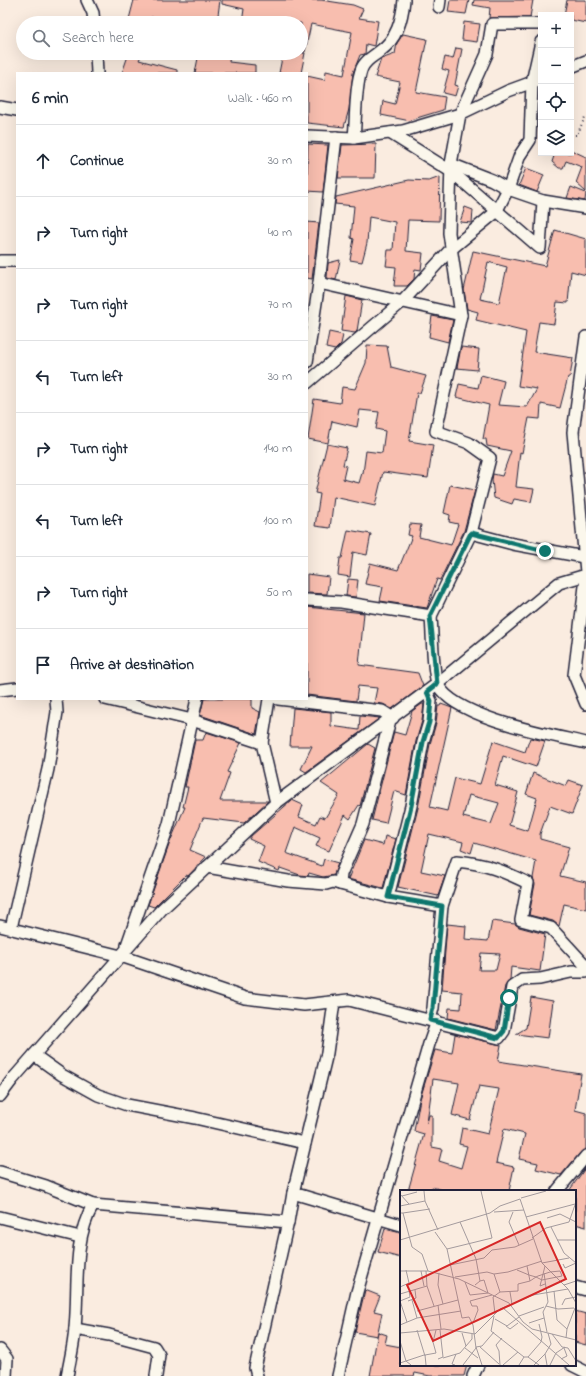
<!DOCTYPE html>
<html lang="en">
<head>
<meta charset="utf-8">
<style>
	:root { --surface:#fff; --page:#f6f6f7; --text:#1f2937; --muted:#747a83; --line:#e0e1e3 }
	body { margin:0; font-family:"Indie Flower",sans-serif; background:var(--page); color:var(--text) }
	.controls { position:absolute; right:12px; top:12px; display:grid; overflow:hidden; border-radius:0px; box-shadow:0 4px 16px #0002 }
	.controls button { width:36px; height:36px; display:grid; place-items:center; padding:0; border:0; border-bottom:1px solid var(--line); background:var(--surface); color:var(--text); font:20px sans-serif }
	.stop { position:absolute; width:12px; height:12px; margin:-9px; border:3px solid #0f766e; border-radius:50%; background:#fff }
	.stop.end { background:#0f766e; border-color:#fff; box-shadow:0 1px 4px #0008 }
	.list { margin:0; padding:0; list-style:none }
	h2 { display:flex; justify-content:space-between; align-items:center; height:52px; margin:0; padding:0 16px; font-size:17px }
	h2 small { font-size:13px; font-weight:400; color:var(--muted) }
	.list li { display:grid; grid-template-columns:26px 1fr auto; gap:12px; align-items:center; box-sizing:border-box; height:72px; padding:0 16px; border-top:1px solid var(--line) }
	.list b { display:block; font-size:15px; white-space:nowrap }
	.list em { font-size:13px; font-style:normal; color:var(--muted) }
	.icon { flex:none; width:22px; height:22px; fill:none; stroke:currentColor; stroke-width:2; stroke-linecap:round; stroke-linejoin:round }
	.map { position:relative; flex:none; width:586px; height:1376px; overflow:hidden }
	.search { position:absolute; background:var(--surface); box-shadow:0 4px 16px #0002; left:16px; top:16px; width:292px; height:44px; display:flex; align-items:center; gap:10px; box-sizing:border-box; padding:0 14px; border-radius:22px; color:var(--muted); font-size:15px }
	.panel { position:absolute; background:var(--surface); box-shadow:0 4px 16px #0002; left:16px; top:72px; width:292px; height:628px; border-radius:0px }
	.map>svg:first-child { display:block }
	.building { fill:#f8beaf; stroke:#22223b; fill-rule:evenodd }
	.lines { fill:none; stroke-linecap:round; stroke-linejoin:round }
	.street-casing { stroke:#22223b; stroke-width:14 }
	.path { stroke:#22223b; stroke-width:2; stroke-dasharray:1 3; stroke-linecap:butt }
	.street { stroke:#fbf7ec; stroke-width:11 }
	.route { stroke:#0f766e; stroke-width:5 }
	.inset-road { fill:none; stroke:#a49b9e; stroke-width:1 }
	.view { fill:#d62828; fill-opacity:0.15; stroke:#d62828; stroke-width:2 }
	.inset-edge { fill:none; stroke:#22223b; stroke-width:2 }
</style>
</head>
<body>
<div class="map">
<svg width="586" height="1376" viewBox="0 0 586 1376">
	<rect width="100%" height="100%" fill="#faece0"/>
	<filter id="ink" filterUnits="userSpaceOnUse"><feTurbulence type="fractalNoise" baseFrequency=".025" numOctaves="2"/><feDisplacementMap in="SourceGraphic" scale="8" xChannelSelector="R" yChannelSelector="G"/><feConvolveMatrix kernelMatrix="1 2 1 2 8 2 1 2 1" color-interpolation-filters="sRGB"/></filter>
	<g filter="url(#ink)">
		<g class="building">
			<polygon points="134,0 220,0 217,23 179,23 151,17 149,23 128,23"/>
			<polygon points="222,0 321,0 353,5 363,9 359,18 378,21 374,46 366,44 365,54 360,55 353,73 349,109 344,127 307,123 307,76 325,80 326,71 344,75 352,32 311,24 305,52 301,52 301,23 281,23 266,20 265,23 242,23 244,9 222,4"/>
			<polygon points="450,0 469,0 466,14 448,12"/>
			<polygon points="474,0 533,0 530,17 489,18 490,8 473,5"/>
			<polygon points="567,0 586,0 586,23 571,20 571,15 564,15"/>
			<polygon points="464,22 480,24 477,42 462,40"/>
			<polygon points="403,34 427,39 416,92 445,97 443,110 410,120 410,121 381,115 383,101 395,104 400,82 375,77 381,59 395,54 397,43"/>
			<polygon points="456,48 462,49 455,85 458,86 455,96 443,93 449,71 442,69 445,57 453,59"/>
			<polygon points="129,53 141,56 139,60 177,70 177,73 122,73"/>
			<polygon points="199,53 230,53 229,62 255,65 255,73 195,73"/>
			<polygon points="283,53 305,53 301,73 279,73"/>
			<polygon points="308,144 328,145 323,192 307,191"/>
			<polygon points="376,144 375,178 338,178 342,145"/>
			<polygon points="571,150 586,157 586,192 576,183 582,167 566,161 563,168 559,168 552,162 554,156 548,153 571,153"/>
			<polygon points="526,168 544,175 537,192 519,185"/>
			<polygon points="440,177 439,221 408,220 406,251 423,253 421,270 415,269 414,279 407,286 394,286 396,267 386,266 388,250 393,250 395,222 369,217 367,243 362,262 350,260 354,239 351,238 354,206 335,204 336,197 409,180 429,181"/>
			<polygon points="571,187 586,193 585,201 567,198"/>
			<polygon points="465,207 473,210 472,223 460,222"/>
			<polygon points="307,222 319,223 312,279 307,278"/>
			<path d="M555,230L586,239V275L571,271L568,303L557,302L554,324L539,322L534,352L573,358L570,377H568L560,408L541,404L540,419L529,418L522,453L520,452L516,487L534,489L531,502L514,499L512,504L494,498L492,480L493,474L502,476L511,451L487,446L486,439H483L489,405L456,397L459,384L478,388L481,375L504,381L498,405L527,407L537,389L518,386L526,332L476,320L478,312L467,309L464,290L473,251L545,266ZM488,262L507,267L499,303L480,299Z"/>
			<polygon points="340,260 336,280 327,278 328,263"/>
			<polygon points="346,296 362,300 357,331 355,333 341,331"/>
			<polygon points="432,316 453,320 448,342 429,337"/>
			<polygon points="329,332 343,335 341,344 335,350 326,348"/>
			<polygon points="367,345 387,346 391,367 426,376 420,393 417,393 409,441 433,445 428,478 383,472 375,506 334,497 330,528 315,526 320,494 315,493 327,444 347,448 343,465 346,466 343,479 359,483 362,473 363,473 366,451 382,453 385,431 376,429 379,412 360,410 357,427 332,421 328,443 308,439 314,399 340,403 342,387 355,389 366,363"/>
			<polygon points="461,347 479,349 477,370 457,368"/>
			<polygon points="450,485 475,490 464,531 440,580 437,579 427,608 380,601 383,587 365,584 370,563 398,570 412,536 408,535 410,524 421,525 419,537 451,545 458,524 449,522 450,515 444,513"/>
			<polygon points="348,530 371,534 367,555 353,552 350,577 338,575 340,558 342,558"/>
			<polygon points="307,574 329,577 327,594 307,593"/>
			<polygon points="348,579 358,580 356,597 346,596"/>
			<polygon points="307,607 364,613 359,665 418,673 423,686 392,709 383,704 374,703 377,688 358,686 356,701 307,695"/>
			<polygon points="204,699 252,699 252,708 260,712 256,734 200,715"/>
			<polygon points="422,704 424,704 422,721 416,741 406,795 394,791 386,823 372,820 394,732 405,735 412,711"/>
			<path d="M441,704L452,708L430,807L447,811L455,778L480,784L493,741L525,752L530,738L545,741L536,767L503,756L495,785L518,792L509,825L528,831L537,798L526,794L533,773L566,786L569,780L583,785L572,814L550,806L540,834V839L569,847L560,876L586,882V909L564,904L559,926L553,921L529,915L535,884L533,878L536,861L474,843L471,853L461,849L463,842L429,834L421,871L445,876L438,896L398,887L418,808L430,744L436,723L438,706H440ZM469,795L499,803L491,824L463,817Z"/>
			<polygon points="293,708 331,712 331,726 359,730 360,716 380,718 306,772 301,769 312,746 290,746"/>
			<polygon points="206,732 241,743 227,772 230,773 220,801 268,801 244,823 203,818 190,850 206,857 188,876 186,875 154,907 148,905 170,842 185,807 183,807 188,787 185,787 195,740 203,740"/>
			<polygon points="368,744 375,748 360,806 359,805 350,819 345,815 329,851 316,846 320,838 295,827 286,853 322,866 324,859 338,863 334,875 323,877 309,873 308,876 300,875 280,868 279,871 258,862 264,846 249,839 251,836 292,800 303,805 299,817 316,824 320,816 325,818 339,795 321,783"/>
			<polygon points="385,836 396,839 383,888 348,879 364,840 383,845"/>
			<path d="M492,921L515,924L519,927L545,934L540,971L511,967L510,980L505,986L496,1030L448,1018L449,1008L461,1009L462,992L442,990L447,924L466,926L465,939L488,941ZM481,953L500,954L496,970H479Z"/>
			<polygon points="531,997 553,1001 548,1038 516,1034 526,1028"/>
			<path d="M455,1034L501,1045L498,1061L581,1074L575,1110L586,1113V1149L581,1152L561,1175L536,1169L538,1163L519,1159L525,1134L504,1129L496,1163L514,1167L509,1191H447L432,1187L430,1191H408L424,1134L414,1131L420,1099L435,1050L452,1053ZM433,1079L459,1083L452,1115L470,1120L479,1086L499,1089L488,1134L462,1128L459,1144L467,1146L461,1168L439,1161L442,1149L432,1147V1115H429L427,1123Z"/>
			<polygon points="586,1167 586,1227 575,1224 575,1191 569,1191"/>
			<polygon points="385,1229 401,1233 401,1258 378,1252"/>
			<polygon points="365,1290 380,1296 374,1311 382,1313 377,1336 355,1332"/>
			<polygon points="575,1311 586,1314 586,1345 575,1342"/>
			<polygon points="378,1332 387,1335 385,1344 401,1347 401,1365 467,1365 464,1376 430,1376 415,1373 414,1376 370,1376"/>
		</g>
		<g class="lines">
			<g class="street-casing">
				<g id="street">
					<polyline points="87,0 93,13 94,23"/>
					<polyline points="439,7 440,0"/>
					<polyline points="96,53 97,73"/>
					<polyline points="571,67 586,61"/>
					<polyline points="0,107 17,110"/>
					<polyline points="390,133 452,172 540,248 543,201"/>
					<polyline points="307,136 354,138 403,131 460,114 508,91 538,80"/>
					<path d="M354,138C356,120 355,84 362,68C366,59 373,57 380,51C397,39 402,20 404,0"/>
					<polyline points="451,164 492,180 508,189 543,201 586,208"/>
					<polyline points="0,261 17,261"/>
					<polyline points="319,283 461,315 436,431 469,443 490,458 471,533 431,616"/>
					<polyline points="461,315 449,233 451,164 460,114 487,54 492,24 541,24"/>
					<polyline points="586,337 573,432 586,572"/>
					<polyline points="307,362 319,283 336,137"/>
					<polyline points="307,383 403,301 450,250 496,212 508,189 520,155 530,140 532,82 541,42"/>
					<polyline points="471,533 513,544 584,557"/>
					<polyline points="586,578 574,675 586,704"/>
					<path d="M307,600L341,602L431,616C432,628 433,678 438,685C455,718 551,735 586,743"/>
					<polyline points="0,690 17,688"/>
					<path d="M427,692L431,701L429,722L423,742L411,806L388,897L442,906L457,861C486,864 501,870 528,883L521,920L551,928L586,966"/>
					<polyline points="105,699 192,720 262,743 276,803"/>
					<polyline points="278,699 382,711 393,718"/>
					<polyline points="262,743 269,699"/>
					<polyline points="207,867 288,881 326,884 333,882 340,884 341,874 363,824 390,720"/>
					<polyline points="340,884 388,897"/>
					<polyline points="0,926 121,956 245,998 304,1005 349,1000 499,1038 504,1031 512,987 522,980 540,979 571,972 586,972"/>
					<polyline points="11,928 48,769 57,712 56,699"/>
					<polyline points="127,945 169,824 197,699"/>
					<polyline points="430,1020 433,1008 442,906"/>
					<polyline points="34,1055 62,1075 98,1095 127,1105 195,1118 305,1143"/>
					<polyline points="0,1096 12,1080 161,910 276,803 437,684 559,583 586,575"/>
					<polyline points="0,1172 46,1186 93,1205"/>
					<polyline points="557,1191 586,1156"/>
					<polyline points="293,1193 401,1225"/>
					<polyline points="0,1217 80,1237"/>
					<polyline points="575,1287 586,1290"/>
					<polyline points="75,1329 109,1335 154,1347 159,1355 156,1376"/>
					<polyline points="0,1350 7,1359 6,1376"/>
					<polyline points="572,1365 586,1372"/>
					<path d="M67,1376C70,1360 74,1344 75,1328C79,1287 72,1242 93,1205L288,1222"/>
					<polyline points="257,1376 255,1368 288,1222 293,1193 327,1053 334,1002"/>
					<polyline points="338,1376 357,1292 429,1044 437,1021"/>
					<polyline points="473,1376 478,1365"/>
				</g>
			</g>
			<polyline class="path" points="571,135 577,135 586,115"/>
			<use href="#street" class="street"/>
		</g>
	</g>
	<g class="lines" filter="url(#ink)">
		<polyline class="route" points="509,998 504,1031 498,1038 430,1020 433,1008 442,906 388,897 411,806 423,742 429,722 431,701 427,692 437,684 430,616 471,533 545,551"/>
	</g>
	<g transform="translate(400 1190)">
		<rect width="176" height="176" fill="#faece0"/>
		<path class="inset-road" d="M24,1L25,11L38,40M0,4L9,14M2,6L17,2M121,8L146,1M0,16L25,11M94,22L124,20M113,22L109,32L119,55M0,23H3L12,57L22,64L28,81M3,23L30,19M126,27L175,14M147,28L160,24L176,32M60,32L76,69L80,91L75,95M151,37L164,63L176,73M35,42L47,59L62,128L69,127L73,135L76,158L63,175M132,48L146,38L169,32L176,12M0,50L90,23L100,16L120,9L142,73L168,99L176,113M157,50H176M47,59L92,48L81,1M142,73L169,68M163,74L165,78L176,73M50,75L84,68L92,60L115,57L133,49M145,76L140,96L145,94M117,80L129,85L136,87L142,90L162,86L160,81L150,82L138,86L136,87L130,91M0,81H28L59,89L109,113L123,132L132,139L176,150M21,81L24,96M26,81L27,96M39,83L38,95L43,114M144,83L148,112L143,122L147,142M94,84L100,102L93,107L95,124M55,87L87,82L94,84L108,82L142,71M80,91L84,90L88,103M65,92L70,105L88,103M164,95L176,91M0,97L9,93L6,80M154,101L157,130L167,139M100,102L118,101V94L130,91L127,76M110,102L112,114M0,104L27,96L34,116M12,110L17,128M0,111L7,132M0,111L10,107L9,101M8,111L16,108L15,100M38,115L41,139M162,115L165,109L176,107M146,116L158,119L174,118M103,118L169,175M17,121L58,110M94,126L91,141L124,167L119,175M119,126L144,117M95,129L107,136L119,127M73,133L78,120L77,116H72L70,111L92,105M129,133L144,128M139,134L142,147M0,135L17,128L61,121M106,136L110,139L118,133M17,140L25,166M0,143L44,139L75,144L100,119L133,105L168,99M62,143L66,156M152,144L162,157L168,158L176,171M166,148L167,139L175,118M0,151L6,171L11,175M80,157L99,174M65,158L78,168M124,167H128L141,152L142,147M128,167L139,175M43,168L60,163L72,149V144M38,169L43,167L40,140M161,169L167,166L164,158M0,173L24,165M26,175L25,165L36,163L33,152L36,140M55,175L52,174L56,164M82,175L76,157L82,156L94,142M100,175L99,161L96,155L102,148M103,175L118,162M134,175L145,164M147,175L145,164L151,154L148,143M150,175L156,163L165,157"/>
		<path class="view" d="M140,32L166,89L33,151L7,95Z"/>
		<rect width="176" height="176" class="inset-edge"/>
	</g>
</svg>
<div class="controls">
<button>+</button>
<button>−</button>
<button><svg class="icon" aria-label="locate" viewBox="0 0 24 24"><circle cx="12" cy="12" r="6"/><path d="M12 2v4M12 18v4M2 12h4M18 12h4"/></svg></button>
<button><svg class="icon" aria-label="layers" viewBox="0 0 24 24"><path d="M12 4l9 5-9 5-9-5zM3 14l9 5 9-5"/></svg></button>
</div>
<div class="stop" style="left:509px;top:998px"></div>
<div class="stop end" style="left:545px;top:551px"></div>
<div class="search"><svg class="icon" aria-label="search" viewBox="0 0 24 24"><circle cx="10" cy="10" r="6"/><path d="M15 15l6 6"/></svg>Search here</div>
<section class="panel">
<h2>6 min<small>Walk · 460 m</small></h2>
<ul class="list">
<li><svg class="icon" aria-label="ahead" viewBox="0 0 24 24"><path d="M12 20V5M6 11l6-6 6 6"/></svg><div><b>Continue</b></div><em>30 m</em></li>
<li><svg class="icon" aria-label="right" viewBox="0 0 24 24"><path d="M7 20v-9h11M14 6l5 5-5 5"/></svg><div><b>Turn right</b></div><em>40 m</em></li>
<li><svg class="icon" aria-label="right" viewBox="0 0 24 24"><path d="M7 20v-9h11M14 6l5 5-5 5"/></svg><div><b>Turn right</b></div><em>70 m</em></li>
<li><svg class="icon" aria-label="left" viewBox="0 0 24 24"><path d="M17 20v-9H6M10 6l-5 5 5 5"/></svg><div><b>Turn left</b></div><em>30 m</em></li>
<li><svg class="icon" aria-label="right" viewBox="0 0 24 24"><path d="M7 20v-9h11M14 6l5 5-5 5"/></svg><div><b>Turn right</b></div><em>140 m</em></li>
<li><svg class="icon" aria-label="left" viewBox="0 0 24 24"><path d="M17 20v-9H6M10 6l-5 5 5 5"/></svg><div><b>Turn left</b></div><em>100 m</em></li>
<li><svg class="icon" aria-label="right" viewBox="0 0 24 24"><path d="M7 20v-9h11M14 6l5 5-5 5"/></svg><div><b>Turn right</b></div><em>50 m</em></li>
<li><svg class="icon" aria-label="arrive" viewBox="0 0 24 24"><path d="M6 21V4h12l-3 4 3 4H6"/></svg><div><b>Arrive at destination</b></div></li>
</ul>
</section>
</div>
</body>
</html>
